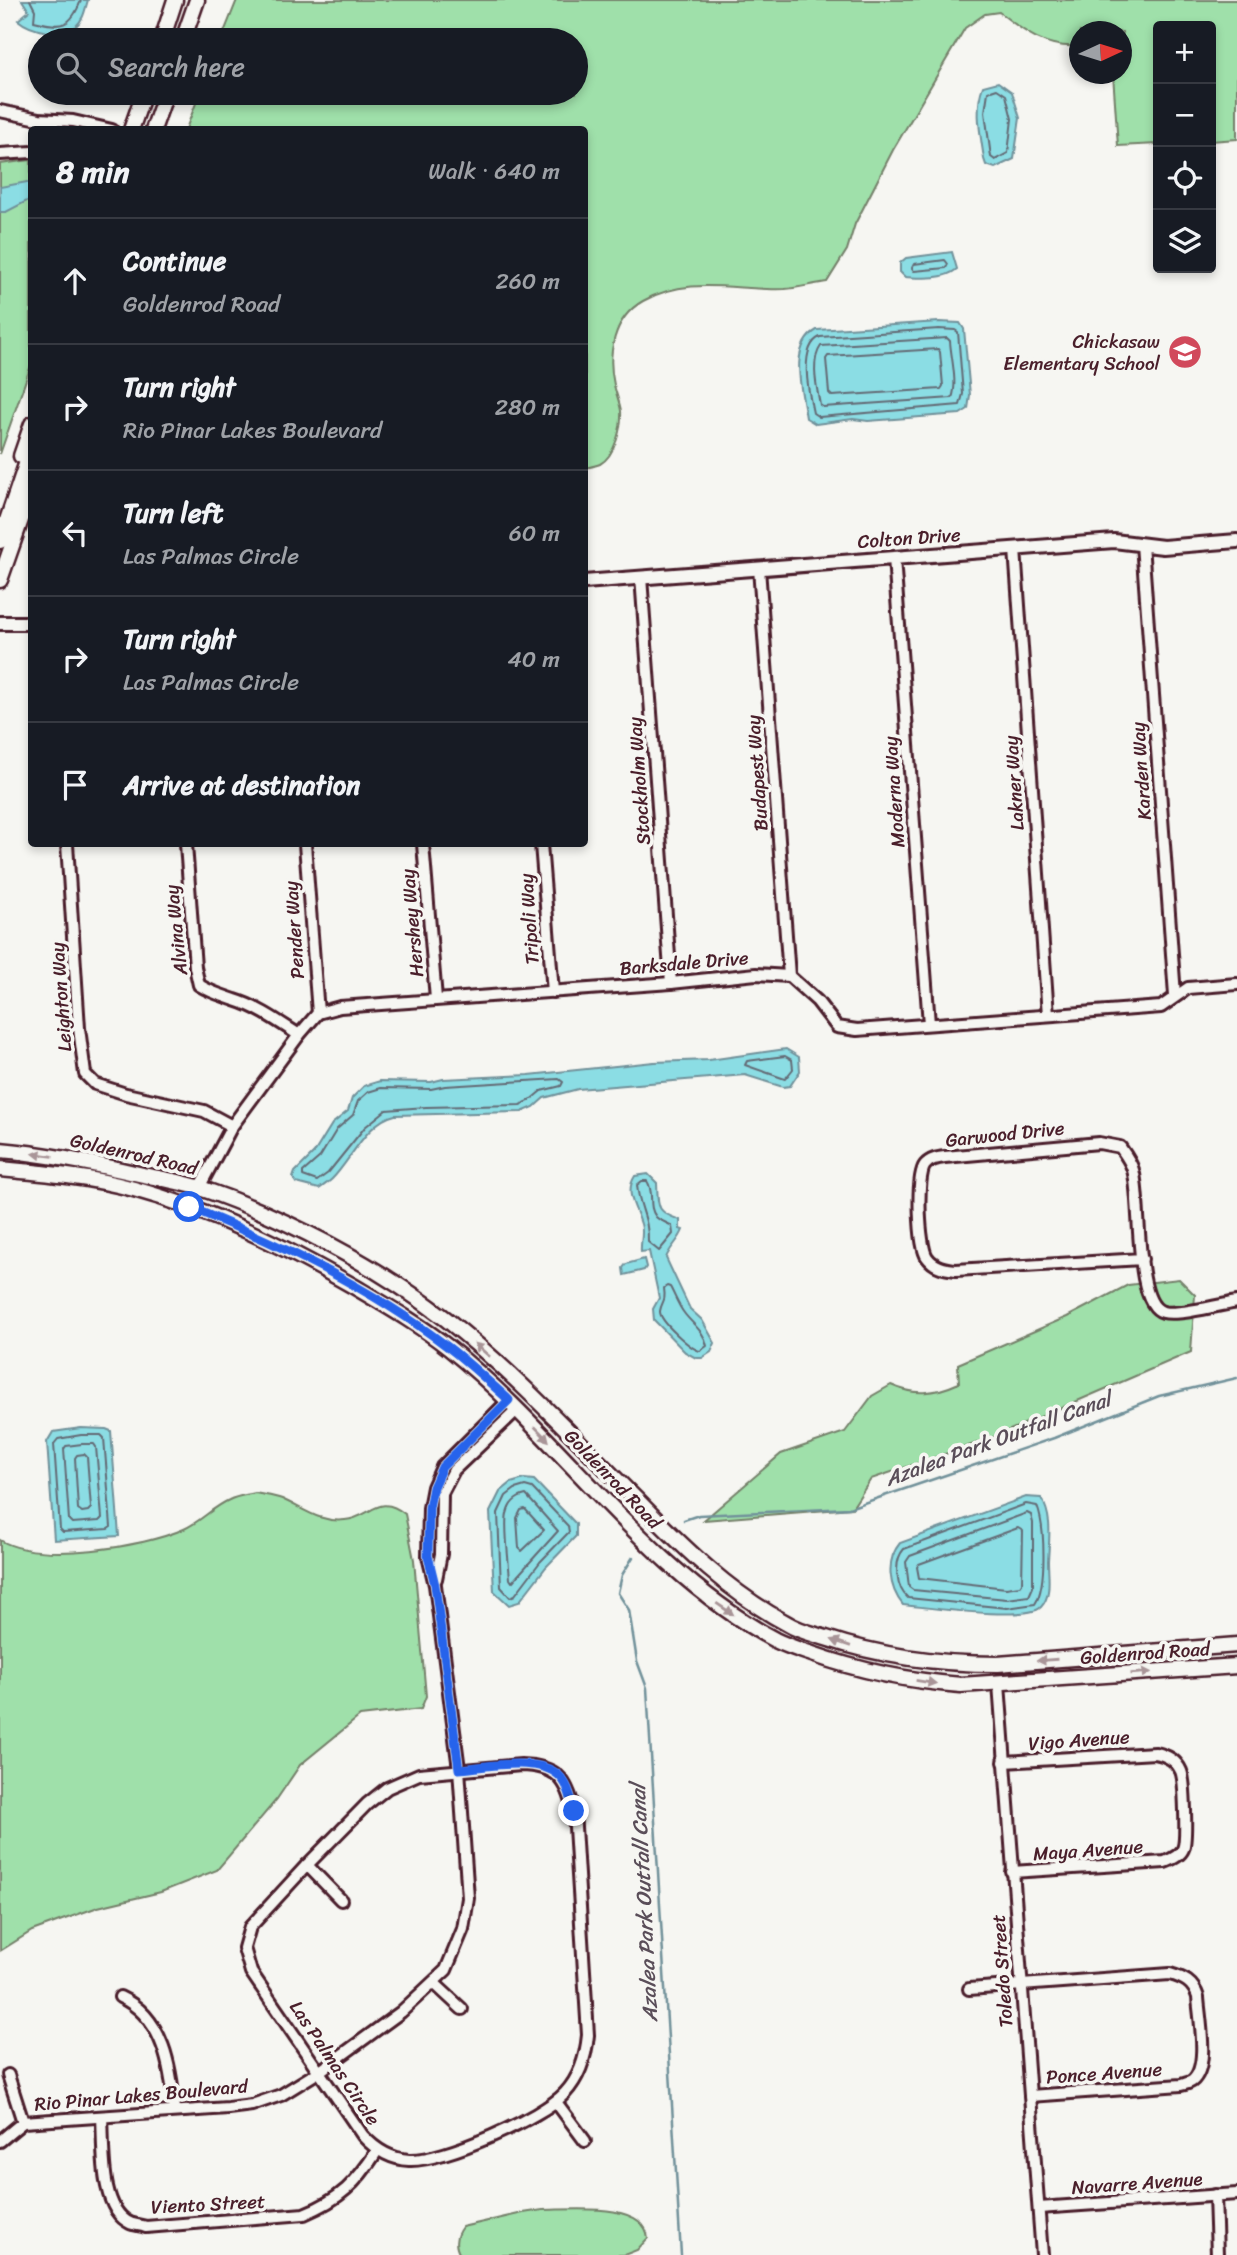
<!DOCTYPE html>
<html lang="en">
<head>
<meta charset="utf-8">
<style>
	:root { --surface:#171b24; --page:#20242c; --text:#f1f3f6; --muted:#9ea1a6; --line:#363941 }
	body { margin:0; font-family:Sriracha,sans-serif; background:var(--page); color:var(--text) }
	.controls { position:absolute; right:21px; top:21px; display:grid; overflow:hidden; border-radius:7px; box-shadow:0 4px 10px #0003 }
	.controls button { width:63px; height:63px; display:grid; place-items:center; padding:0; border:0; border-bottom:2px solid var(--line); background:var(--surface); color:var(--text); font:35px sans-serif }
	.compass { position:absolute; left:1069px; top:21px; width:63px; height:63px; border-radius:50%; background:var(--surface); box-shadow:0 4px 10px #0003; rotate:86deg }
	.stop { position:absolute; width:21px; height:21px; margin:-16px; border:5px solid #2563eb; border-radius:50%; background:#fff }
	.stop.end { background:#2563eb; border-color:#fff; box-shadow:0 2px 7px #0008 }
	.list { margin:0; padding:0; list-style:none }
	h2 { display:flex; justify-content:space-between; align-items:center; height:91px; margin:0; padding:0 28px; font-size:30px }
	h2 small { font-size:23px; font-weight:400; color:var(--muted) }
	.list li { display:grid; grid-template-columns:46px 1fr auto; gap:21px; align-items:center; box-sizing:border-box; height:126px; padding:0 28px; border-top:2px solid var(--line) }
	.list b { display:block; font-size:26px; white-space:nowrap }
	.list p { margin:0; font-size:23px; white-space:nowrap; color:var(--muted) }
	.list em { font-size:23px; font-style:normal; color:var(--muted) }
	.icon { flex:none; width:38px; height:38px; fill:none; stroke:currentColor; stroke-width:2; stroke-linecap:round; stroke-linejoin:round }
	.map { position:relative; flex:none; width:1237px; height:2255px; overflow:hidden }
	.search { position:absolute; background:var(--surface); box-shadow:0 4px 10px #0003; left:28px; top:28px; width:560px; height:77px; display:flex; align-items:center; gap:18px; box-sizing:border-box; padding:0 24px; border-radius:38px; color:var(--muted); font-size:26px }
	.panel { position:absolute; background:var(--surface); box-shadow:0 4px 10px #0003; left:28px; top:126px; width:560px; height:721px; border-radius:7px }
	.map>svg:first-child { display:block }
	.green { fill:#9fe0aa; stroke:#74806a; stroke-width:2 }
	.water { fill:#8bdde4; stroke:#71919a; stroke-width:2 }
	.lines { fill:none; stroke-linecap:round; stroke-linejoin:round }
	.shore { stroke:#646b75; stroke-width:2 }
	.stream { stroke:#71919a; stroke-width:2.5 }
	.minor-casing { stroke:#4a1f2b; stroke-width:16 }
	.tertiary-casing { stroke:#4a1f2b; stroke-width:18 }
	.secondary-casing { stroke:#4a1f2b; stroke-width:19 }
	.minor { stroke:#f6f6f2; stroke-width:10 }
	.tertiary { stroke:#f6f6f2; stroke-width:12 }
	.secondary { stroke:#f6f6f2; stroke-width:14 }
	.oneway { fill:#a99598 }
	.route { stroke:#2563eb; stroke-width:9 }
	.labels { text-anchor:middle; dominant-baseline:central; stroke-width:7; stroke-linejoin:round; paint-order:stroke }
	.poi-label { font-size:19px; fill:#4a1f2b; stroke:#f6f6f2; text-anchor:end }
	.street-label { font-size:19px; fill:#4a1f2b; stroke:#f6f6f2 }
	.water-label { font-size:21px; font-style:italic; fill:#5a4e59; stroke:#f6f6f2 }
</style>
</head>
<body>
<div class="map">
<svg width="1237" height="2255" viewBox="0 0 1237 2255">
	<rect width="100%" height="100%" fill="#f6f6f2"/>
	<filter id="ink" filterUnits="userSpaceOnUse"><feTurbulence type="fractalNoise" baseFrequency=".0143" numOctaves="2"/><feDisplacementMap in="SourceGraphic" scale="14" xChannelSelector="R" yChannelSelector="G"/><feConvolveMatrix kernelMatrix="1 2 1 2 8 2 1 2 1" color-interpolation-filters="sRGB"/></filter>
	<g filter="url(#ink)">
		<g class="green">
			<path d="M237,0H1237V139L1211,141V26H1158V144L1118,146L1113,74H1122V32H1080L1079,46C1046,49 1024,32 999,12L985,14L965,28L893,150L855,224L847,250L827,282C813,284 798,288 785,289C735,291 690,275 643,301C613,318 607,354 614,385C616,394 620,403 621,411C622,427 615,456 600,464C595,466 589,467 585,468L584,130L186,129L200,93H576V40H221Z"/>
			<polygon points="31,160 31,365 0,454 0,164"/>
			<path d="M1179,1279L1195,1295L1191,1352L989,1439L871,1479L852,1508L704,1520L781,1454L845,1432L872,1396L891,1385C915,1396 935,1394 959,1383L958,1364L1067,1317L1128,1285Z"/>
			<path d="M255,1493C264,1495 274,1496 282,1499C304,1509 320,1523 345,1520C371,1518 378,1492 405,1514L414,1560L426,1696L421,1709L360,1716L300,1765L277,1799L217,1870L161,1892L98,1907L32,1931L0,1951V1540C40,1564 143,1547 184,1529C200,1522 213,1507 229,1500C237,1496 247,1495 255,1493Z"/>
			<path d="M543,2210C570,2210 645,2201 648,2238L637,2250L624,2255H460C454,2245 455,2236 462,2227L523,2213Z"/>
		</g>
		<g class="water">
			<path d="M22,0H88C85,9 84,19 76,26C63,38 31,31 18,20L29,11Z"/>
			<path d="M998,82L1012,92L1020,118L1014,159L995,168L986,165L984,159C981,136 974,109 983,86Z"/>
			<polygon points="27,182 31,183 31,199 6,212 0,212 0,187"/>
			<path d="M952,252L957,269C944,280 922,278 905,277L900,272V263L906,258Z"/>
			<path d="M939,322L960,323L964,329L970,395L968,409L960,414L868,421L853,419L816,424L806,418C802,391 788,346 817,330Z"/>
			<path d="M786,1049L799,1057L800,1071L790,1086L783,1087L745,1075L578,1089L544,1098L534,1107L522,1112L395,1115C367,1121 351,1160 332,1179C328,1183 323,1186 319,1189L296,1183L293,1178L295,1172L314,1153L332,1124L348,1111L352,1098L364,1086L380,1081L431,1082L443,1079L529,1075L654,1062L709,1060Z"/>
			<path d="M648,1174L657,1183C658,1207 656,1212 680,1220V1229L683,1230C679,1241 670,1247 666,1258L690,1309L702,1320L715,1343L711,1352L702,1358H696L685,1352L654,1320L653,1309L659,1298L649,1251L641,1252C640,1243 644,1232 641,1224C636,1207 624,1193 635,1176Z"/>
			<polygon points="644,1259 646,1267 644,1270 624,1275 623,1268 626,1264"/>
			<polygon points="81,1428 106,1429 111,1431 119,1536 54,1540 47,1442 53,1432"/>
			<polygon points="524,1479 534,1480 576,1524 576,1536 546,1567 519,1602 509,1605 494,1591 490,1512 500,1492 511,1483"/>
			<path d="M1026,1497L1041,1498C1053,1516 1049,1540 1048,1561C1048,1575 1052,1596 1041,1607C1027,1622 926,1607 903,1605C889,1588 885,1561 900,1543Z"/>
		</g>
		<g class="lines">
			<g class="shore">
				<path d="M30,0L35,10L34,21C61,28 71,28 81,0"/>
				<polygon points="997,89 1006,95 1012,119 1008,153 995,160 991,157 985,112 988,92"/>
				<polygon points="945,260 948,264 946,268 914,271 912,268 914,264"/>
				<path d="M939,329L955,330L958,332L963,394L960,405L819,417L813,413C809,394 798,347 820,337Z"/>
				<path d="M947,338L950,341C951,358 958,383 952,398L823,407L820,405C817,388 810,361 821,346Z"/>
				<polygon points="938,349 940,352 943,386 941,389 832,396 829,393 826,359 828,356"/>
				<polygon points="785,1056 792,1060 793,1069 785,1079 745,1065 747,1061"/>
				<polygon points="559,1079 563,1082 561,1086 541,1091 529,1101 520,1105 426,1107 386,1110 365,1127 328,1173 317,1181 303,1176 303,1172 320,1157 337,1129 353,1115 358,1101 368,1092 381,1088 431,1089 445,1086"/>
				<path d="M642,1181H647C655,1192 647,1206 656,1217C660,1221 668,1223 672,1226L673,1234L659,1251L648,1242C649,1218 639,1208 637,1185Z"/>
				<path d="M667,1286L670,1287C675,1296 678,1305 684,1313C692,1324 705,1332 707,1346L700,1351C691,1349 659,1321 660,1311C662,1300 666,1303 664,1288Z"/>
				<polygon points="81,1435 101,1435 104,1438 111,1527 108,1529 63,1532 60,1529 54,1444 58,1439"/>
				<polygon points="82,1444 94,1444 96,1447 102,1518 99,1521 72,1523 69,1520 64,1449 66,1446"/>
				<polygon points="84,1454 87,1457 91,1508 88,1511 82,1512 78,1509 75,1458 77,1455"/>
				<polygon points="525,1486 532,1488 568,1526 569,1532 540,1562 515,1595 510,1597 501,1587 498,1513 506,1496 515,1489"/>
				<path d="M526,1495L558,1531L512,1582L510,1579C509,1564 504,1526 507,1514C509,1504 516,1497 526,1495Z"/>
				<path d="M1026,1504L1037,1506C1045,1526 1047,1586 1035,1604L1007,1608L908,1598C896,1588 893,1561 904,1549Z"/>
				<polygon points="525,1509 544,1530 522,1551 519,1548 517,1518 521,1510"/>
				<polygon points="1027,1513 1031,1515 1033,1523 1033,1587 1029,1596 1007,1599 913,1590 909,1587 906,1562 910,1556"/>
				<polygon points="1018,1528 1023,1531 1022,1583 1020,1586 1006,1588 919,1578 917,1567 919,1564"/>
			</g>
			<g class="stream">
				<polyline points="684,1520 699,1515 849,1508 1054,1438 1159,1396 1237,1378"/>
				<polyline points="633,1557 622,1575 618,1593 629,1610 637,1661 647,1688 681,2255"/>
			</g>
			<g class="minor-casing">
				<g id="minor">
					<polyline points="0,111 39,119 73,121 112,130"/>
					<polyline points="0,154 32,152"/>
					<polyline points="1142,544 1175,995"/>
					<polyline points="1015,549 1048,1015"/>
					<polyline points="894,558 929,1024"/>
					<polyline points="759,568 789,976"/>
					<polyline points="641,577 671,983"/>
					<polyline points="67,844 79,1028 85,1074 95,1084 126,1094 204,1111 232,1126"/>
					<path d="M186,844L195,967L199,985C212,993 221,995 235,1000C258,1007 279,1022 299,1035"/>
					<polyline points="305,844 318,1013"/>
					<polyline points="423,844 436,999"/>
					<polyline points="541,844 553,992"/>
					<polyline points="199,1188 232,1126 299,1035 318,1013 340,1007 671,983 756,974 789,976 817,1001 837,1027 857,1030 1161,1007 1188,988 1237,984"/>
					<path d="M1142,1259L956,1270C945,1269 934,1267 927,1257C919,1246 916,1176 925,1165C930,1159 937,1158 945,1157L1099,1143L1120,1147C1125,1154 1131,1162 1133,1170C1142,1198 1133,1304 1163,1312C1177,1316 1220,1305 1237,1302"/>
					<polyline points="436,1579 441,1554 442,1493 454,1470 518,1409"/>
					<polyline points="999,1684 1042,2255"/>
					<path d="M1004,1762L1155,1753C1167,1755 1176,1760 1181,1771C1185,1780 1187,1841 1183,1849C1180,1856 1172,1859 1165,1862L1012,1872"/>
					<path d="M521,1765C556,1766 567,1778 574,1811L588,2035C586,2056 580,2077 565,2093C542,2118 442,2162 409,2160C390,2159 375,2149 363,2136L251,1972L244,1948L250,1927L307,1865L367,1804L387,1788L419,1774Z"/>
					<polyline points="307,1865 341,1900"/>
					<polyline points="434,1983 462,2009"/>
					<path d="M969,1989L1170,1974C1184,1978 1193,1982 1198,1997C1199,2017 1210,2067 1192,2081C1189,2083 1185,2084 1181,2085L1030,2096"/>
					<path d="M120,1997C164,2017 171,2068 175,2111"/>
					<polyline points="8,2075 23,2122"/>
					<polyline points="556,2102 585,2141"/>
					<path d="M102,2117C104,2147 99,2208 130,2223C134,2225 141,2225 146,2227L304,2214C341,2199 356,2183 377,2151"/>
					<polyline points="0,2141 23,2122 228,2108 252,2105 281,2095 320,2071 401,2012 446,1970 463,1929 468,1898 459,1769 435,1585 428,1556 429,1508 433,1487 442,1467 509,1400"/>
					<polyline points="1215,2195 1217,2255"/>
					<polyline points="1039,2208 1237,2194"/>
				</g>
			</g>
			<g class="tertiary-casing">
				<g id="tertiary">
					<polyline points="584,582 1114,541 1163,547 1237,541"/>
					<polyline points="0,623 32,623"/>
				</g>
			</g>
			<g class="secondary-casing">
				<g id="secondary">
					<polyline points="162,40 175,0"/>
					<polyline points="183,40 197,0"/>
					<polyline points="131,130 144,93"/>
					<polyline points="153,130 166,93"/>
					<polyline points="21,456 32,424"/>
					<polyline points="0,541 32,447"/>
					<polyline points="0,580 32,488"/>
					<path d="M0,1150C49,1154 96,1164 143,1175C162,1179 182,1182 200,1188C283,1216 376,1265 446,1319C516,1374 577,1441 640,1503C684,1548 731,1594 788,1624C799,1631 814,1634 826,1638C883,1657 939,1664 998,1664L1237,1645"/>
					<path d="M0,1169C45,1173 90,1177 134,1189C211,1210 285,1247 355,1287C387,1306 420,1325 449,1348C563,1439 646,1571 775,1640C787,1646 800,1650 812,1654C860,1671 909,1681 961,1685L1237,1666"/>
				</g>
			</g>
			<use href="#minor" class="minor"/>
			<use href="#tertiary" class="tertiary"/>
			<use href="#secondary" class="secondary"/>
		</g>
		<defs><path id="oneway-solid" d="M-6-.8H1V-3.2L6.5 0L1 3.2V.8H-6Z" transform="scale(1.75)"/></defs>
		<g class="oneway">
			<use href="#oneway-solid" transform="translate(43 1155) rotate(-172)"/>
			<use href="#oneway-solid" transform="translate(482 1350) rotate(-139)"/>
			<use href="#oneway-solid" transform="translate(542 1434) rotate(46)"/>
			<use href="#oneway-solid" transform="translate(725 1609) rotate(34)"/>
			<use href="#oneway-solid" transform="translate(841 1643) rotate(-161)"/>
			<use href="#oneway-solid" transform="translate(1047 1660) rotate(176)"/>
			<use href="#oneway-solid" transform="translate(1141 1673) rotate(-4)"/>
			<use href="#oneway-solid" transform="translate(926 1682) rotate(9)"/>
		</g>
	</g>
	<g class="lines" filter="url(#ink)">
		<path class="route" d="M189,1207C279,1244 370,1287 448,1347C469,1363 489,1382 509,1400L442,1467L433,1487L429,1508L428,1556L435,1585L459,1769C485,1767 533,1757 556,1773C568,1781 571,1798 574,1811"/>
	</g>
	<defs>
		<g id="school-disc" transform="scale(1.75)"><circle r="9.5" fill="#d1495b" stroke="#f6f6f2"/><path d="M0-5L7-2L0 1L-7-2ZM-4 1L0 2.5L4 1V4Q0 6-4 4Z" fill="#fff"/></g>
	</defs>
	<g fill-rule="evenodd">
		<use href="#school-disc" x="1185" y="352"/>
	</g>
	<g class="labels">
		<g class="poi-label">
			<text x="1160" y="341">Chickasaw<tspan x="1160" dy="22">Elementary School</tspan></text>
		</g>
		<g class="street-label">
			<text transform="translate(909 538) rotate(-4)">Colton Drive</text>
			<text transform="translate(1141 771) rotate(-94)">Karden Way</text>
			<text transform="translate(757 773) rotate(-94)">Budapest Way</text>
			<text transform="translate(639 781) rotate(-94)">Stockholm Way</text>
			<text transform="translate(1014 783) rotate(-94)">Lakner Way</text>
			<text transform="translate(894 792) rotate(-94)">Moderna Way</text>
			<text transform="translate(529 919) rotate(-94)">Tripoli Way</text>
			<text transform="translate(412 923) rotate(-95)">Hershey Way</text>
			<text transform="translate(176 930) rotate(-96)">Alvina Way</text>
			<text transform="translate(294 930) rotate(-94)">Pender Way</text>
			<text transform="translate(684 963) rotate(-5)">Barksdale Drive</text>
			<text transform="translate(61 997) rotate(-94)">Leighton Way</text>
			<text transform="translate(1005 1134) rotate(-6)">Garwood Drive</text>
			<text transform="translate(134 1154) rotate(13)">Goldenrod Road</text>
			<text transform="translate(613 1479) rotate(46)">Goldenrod Road</text>
			<text transform="translate(1145 1653) rotate(-4)">Goldenrod Road</text>
			<text transform="translate(1079 1740) rotate(-4)">Vigo Avenue</text>
			<text transform="translate(1088 1850) rotate(-4)">Maya Avenue</text>
			<text transform="translate(1002 1971) rotate(-94)">Toledo Street</text>
			<text transform="translate(335 2063) rotate(56)">Las Palmas Circle</text>
			<text transform="translate(1104 2073) rotate(-4)">Ponce Avenue</text>
			<text transform="translate(141 2095) rotate(-5)">Rio Pinar Lakes Boulevard</text>
			<text transform="translate(1137 2183) rotate(-4)">Navarre Avenue</text>
			<text transform="translate(208 2204) rotate(-3)">Viento Street</text>
		</g>
		<g class="water-label">
			<text transform="translate(998 1439) rotate(-20)">Azalea Park Outfall Canal</text>
			<text transform="translate(644 1903) rotate(-93)">Azalea Park Outfall Canal</text>
		</g>
	</g>
</svg>
<div class="controls">
<button>+</button>
<button>−</button>
<button><svg class="icon" aria-label="locate" viewBox="0 0 24 24"><circle cx="12" cy="12" r="6"/><path d="M12 2v4M12 18v4M2 12h4M18 12h4"/></svg></button>
<button><svg class="icon" aria-label="layers" viewBox="0 0 24 24"><path d="M12 4l9 5-9 5-9-5zM3 14l9 5 9-5"/></svg></button>
</div>
<svg class="compass" viewBox="-18 -18 36 36"><path d="M0-13l5 13h-10z" fill="#e53935"/><path d="M0 13l5-13h-10z" fill="#9ea1a6"/></svg>
<div class="stop" style="left:189px;top:1207px"></div>
<div class="stop end" style="left:574px;top:1811px"></div>
<div class="search"><svg class="icon" aria-label="search" viewBox="0 0 24 24"><circle cx="10" cy="10" r="6"/><path d="M15 15l6 6"/></svg>Search here</div>
<section class="panel">
<h2>8 min<small>Walk · 640 m</small></h2>
<ul class="list">
<li><svg class="icon" aria-label="ahead" viewBox="0 0 24 24"><path d="M12 20V5M6 11l6-6 6 6"/></svg><div><b>Continue</b><p>Goldenrod Road</p></div><em>260 m</em></li>
<li><svg class="icon" aria-label="right" viewBox="0 0 24 24"><path d="M7 20v-9h11M14 6l5 5-5 5"/></svg><div><b>Turn right</b><p>Rio Pinar Lakes Boulevard</p></div><em>280 m</em></li>
<li><svg class="icon" aria-label="left" viewBox="0 0 24 24"><path d="M17 20v-9H6M10 6l-5 5 5 5"/></svg><div><b>Turn left</b><p>Las Palmas Circle</p></div><em>60 m</em></li>
<li><svg class="icon" aria-label="right" viewBox="0 0 24 24"><path d="M7 20v-9h11M14 6l5 5-5 5"/></svg><div><b>Turn right</b><p>Las Palmas Circle</p></div><em>40 m</em></li>
<li><svg class="icon" aria-label="arrive" viewBox="0 0 24 24"><path d="M6 21V4h12l-3 4 3 4H6"/></svg><div><b>Arrive at destination</b></div></li>
</ul>
</section>
</div>
</body>
</html>
